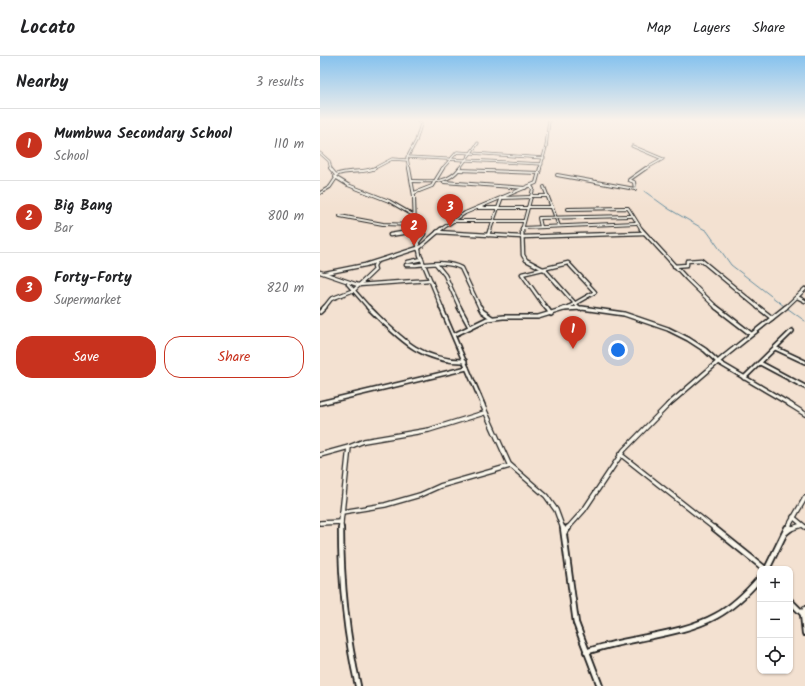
<!DOCTYPE html>
<html lang="en">
<head>
<meta charset="utf-8">
<style>
	:root { --surface:#fff; --page:#f6f6f6; --text:#202124; --muted:#757577; --line:#e0e0e0; --accent:#c8321e }
	body { margin:0; font-family:Kalam,sans-serif; background:var(--page); color:var(--text) }
	.controls { position:absolute; right:12px; bottom:12px; display:grid; overflow:hidden; border-radius:8px; box-shadow:0 1px 3px #0004 }
	.controls button { width:36px; height:36px; display:grid; place-items:center; padding:0; border:0; border-bottom:1px solid var(--line); background:var(--surface); color:var(--text); font:20px sans-serif }
	.you { position:absolute; left:298px; top:294px; width:14px; height:14px; margin:-10px; border:3px solid #fff; border-radius:50%; background:#1a73e8; box-shadow:0 0 0 6px #1a73e833 }
	.badge { display:grid; place-items:center; width:26px; height:26px; border-radius:50%; background:var(--accent); color:#fff; font-size:13px; font-weight:700 }
	.pin { position:absolute; translate:-50% -33px; filter:drop-shadow(0 1px 2px #0008) }
	.pin::after { content:''; position:absolute; top:21px; width:14px; height:12px; background:inherit; clip-path:polygon(0 0,100% 0,50% 100%) }
	.list { margin:0; padding:0; list-style:none }
	h2 { display:flex; justify-content:space-between; align-items:center; height:52px; margin:0; padding:0 16px; font-size:17px }
	h2 small { font-size:13px; font-weight:400; color:var(--muted) }
	.list li { display:grid; grid-template-columns:26px 1fr auto; gap:12px; align-items:center; box-sizing:border-box; height:72px; padding:0 16px; border-top:1px solid var(--line) }
	.list b { display:block; font-size:15px; white-space:nowrap }
	.list p { margin:0; font-size:13px; white-space:nowrap; color:var(--muted) }
	.list em { font-size:13px; font-style:normal; color:var(--muted) }
	.actions { display:flex; gap:8px; padding:12px 16px }
	.actions a { flex:1; padding:9px 0; border:1px solid var(--accent); border-radius:16px; text-align:center; font-size:14px; color:var(--accent) }
	.actions .main { background:var(--accent); color:#fff }
	.icon { flex:none; width:22px; height:22px; fill:none; stroke:currentColor; stroke-width:2; stroke-linecap:round; stroke-linejoin:round }
	.map { position:relative; flex:none; width:485px; height:630px; overflow:hidden }
	header { display:flex; align-items:center; gap:24px; box-sizing:border-box; height:56px; padding:0 20px; background:var(--surface); border-bottom:1px solid var(--line) }
	header strong { font-size:19px }
	nav { display:flex; gap:22px; margin-inline-start:auto; font-size:14px }
	main { display:flex }
	aside { flex:1; background:var(--surface) }
	.map>svg:first-child { display:block }
	.lines { fill:none; stroke-linecap:round; stroke-linejoin:round }
	.stream { stroke:#648c9f; stroke-width:1 }
	.minor-far5-casing { stroke:#1c1c1c; stroke-width:3 }
	.minor-far4-casing { stroke:#1c1c1c; stroke-width:4 }
	.minor-far3-casing { stroke:#1c1c1c; stroke-width:5 }
	.minor-far2-casing { stroke:#1c1c1c; stroke-width:6 }
	.minor-far1-casing { stroke:#1c1c1c; stroke-width:6 }
	.minor-casing { stroke:#1c1c1c; stroke-width:8 }
	.minor-far5 { stroke:#fbf7ec; stroke-width:1.5 }
	.minor-far4 { stroke:#fbf7ec; stroke-width:2 }
	.minor-far3 { stroke:#fbf7ec; stroke-width:2.5 }
	.minor-far2 { stroke:#fbf7ec; stroke-width:3 }
	.minor-far1 { stroke:#fbf7ec; stroke-width:3.5 }
	.minor { stroke:#fbf7ec; stroke-width:4.5 }
</style>
</head>
<body>
<header>
<strong>Locato</strong>
<nav><a>Map</a><a>Layers</a><a>Share</a></nav>
</header>
<main>
<aside>
<h2>Nearby<small>3 results</small></h2>
<ul class="list">
<li><span class="badge">1</span><div><b>Mumbwa Secondary School</b><p>School</p></div><em>110 m</em></li>
<li><span class="badge">2</span><div><b>Big Bang</b><p>Bar</p></div><em>800 m</em></li>
<li><span class="badge">3</span><div><b>Forty-Forty</b><p>Supermarket</p></div><em>820 m</em></li>
</ul>
<div class="actions"><a class="main">Save</a><a>Share</a></div>
</aside>
<div class="map">
<svg width="485" height="630" viewBox="0 0 485 630">
	<rect width="100%" height="100%" fill="#f3e1d1"/>
	<filter id="ink" filterUnits="userSpaceOnUse"><feTurbulence type="fractalNoise" baseFrequency=".025" numOctaves="2"/><feDisplacementMap in="SourceGraphic" scale="8" xChannelSelector="R" yChannelSelector="G"/><feConvolveMatrix kernelMatrix="1 2 1 2 8 2 1 2 1" color-interpolation-filters="sRGB"/></filter>
	<g filter="url(#ink)">
		<g class="lines">
			<g class="stream">
				<polyline points="324,135 349,153 387,175 411,209 464,250"/>
				<polyline points="467,252 485,265"/>
			</g>
			<g class="minor-far5-casing">
				<g id="minor-far5">
					<polyline points="312,90 343,103 325,113"/>
					<polyline points="0,97 9,105 11,113"/>
					<polyline points="87,101 222,108"/>
					<polyline points="53,113 72,103 87,104"/>
					<polyline points="89,113 87,102 96,85 101,68 98,64"/>
					<polyline points="122,113 137,96 224,102"/>
					<polyline points="139,113 158,87"/>
					<polyline points="220,113 226,91 229,64"/>
				</g>
			</g>
			<g class="minor-far4-casing">
				<g id="minor-far4">
					<polyline points="10,112 16,119 15,121 28,129 69,145 93,159"/>
					<polyline points="89,112 94,140 95,174"/>
					<polyline points="139,114 220,117"/>
					<path d="M16,119C28,113 42,118 55,112"/>
					<polyline points="237,119 315,133 314,126 309,124 326,112"/>
					<path d="M92,125C111,125 127,129 140,112"/>
					<polyline points="124,126 205,132"/>
					<polyline points="224,131 239,170"/>
					<polyline points="0,137 10,131 16,122"/>
					<polyline points="94,137 112,130 123,112"/>
					<polyline points="212,140 228,140"/>
					<polyline points="183,142 211,141"/>
					<polyline points="208,151 232,151"/>
					<polyline points="157,152 207,152"/>
					<polyline points="248,153 308,152 322,174"/>
					<polyline points="20,160 63,168 94,169"/>
					<polyline points="133,165 204,165"/>
					<polyline points="221,171 219,162 311,160"/>
					<polyline points="202,172 316,167"/>
					<polyline points="120,174 145,157 216,127 220,112"/>
					<polyline points="170,174 182,141"/>
					<polyline points="202,174 213,133 211,130"/>
				</g>
			</g>
			<g class="minor-far3-casing">
				<g id="minor-far3">
					<polyline points="95,173 100,199 122,252"/>
					<polyline points="202,173 203,199 206,204 225,214 259,252"/>
					<polyline points="321,173 367,223 397,252"/>
					<polyline points="117,176 202,181 324,177"/>
					<polyline points="70,179 95,175"/>
					<polyline points="168,179 170,173"/>
					<polyline points="97,187 104,178"/>
					<polyline points="98,193 121,173"/>
					<polyline points="88,206 102,203"/>
					<polyline points="116,208 125,219 140,252"/>
					<path d="M86,209C104,210 124,203 141,212L160,252"/>
					<polyline points="354,210 367,209 367,205 381,204 439,252"/>
					<polyline points="0,216 38,229 110,224"/>
					<polyline points="5,217 45,209 98,192"/>
					<polyline points="28,228 49,252"/>
					<polyline points="477,241 485,245"/>
					<polyline points="4,252 11,243 34,234 55,214 54,210 56,206"/>
					<polyline points="226,252 202,218 248,207 275,236 247,252"/>
					<polyline points="465,252 485,233"/>
				</g>
			</g>
			<g class="minor-far2-casing">
				<g id="minor-far2">
					<path d="M48,251C78,280 99,306 145,305"/>
					<polyline points="121,251 163,349"/>
					<polyline points="139,251 150,271"/>
					<polyline points="160,251 162,255 172,262"/>
					<polyline points="226,251 231,258"/>
					<polyline points="258,251 260,253"/>
					<polyline points="396,251 431,278"/>
					<polyline points="438,251 452,262"/>
					<polyline points="244,253 249,251"/>
					<polyline points="0,256 5,251"/>
					<polyline points="134,279 167,263 183,261 218,261 244,253 262,252 304,258 348,273 368,283 385,294 398,306 471,349"/>
					<polyline points="455,292 485,306"/>
					<polyline points="440,307 485,331"/>
					<polyline points="424,322 472,275"/>
					<polyline points="0,347 147,312"/>
					<polyline points="348,349 406,299 466,251"/>
				</g>
			</g>
			<g class="minor-far1-casing">
				<g id="minor-far1">
					<polyline points="162,348 189,408 226,440 236,454 243,473"/>
					<polyline points="469,348 485,358"/>
					<polyline points="300,398 395,473"/>
					<polyline points="0,399 29,391"/>
					<polyline points="22,456 65,449 100,439 120,430 190,410"/>
					<polyline points="473,461 485,471"/>
					<polyline points="21,466 29,391 44,385 109,374 164,357"/>
					<polyline points="0,467 21,466 21,473"/>
					<polyline points="247,473 264,454 304,394 349,348"/>
					<polyline points="467,473 485,442"/>
					<polyline points="470,473 482,469"/>
				</g>
			</g>
			<g class="minor-casing">
				<g id="minor">
					<path d="M21,472C21,526 26,578 38,630"/>
					<polyline points="243,472 256,567 280,630"/>
					<polyline points="394,472 445,513"/>
					<polyline points="245,476 248,472"/>
					<polyline points="466,476 471,472"/>
					<polyline points="447,513 467,472"/>
					<polyline points="470,545 483,558"/>
					<polyline points="485,553 483,558 485,577"/>
					<path d="M266,596C307,581 360,580 396,560C413,551 427,537 440,522"/>
				</g>
			</g>
			<use href="#minor-far5" class="minor-far5"/>
			<use href="#minor-far4" class="minor-far4"/>
			<use href="#minor-far3" class="minor-far3"/>
			<use href="#minor-far2" class="minor-far2"/>
			<use href="#minor-far1" class="minor-far1"/>
			<use href="#minor" class="minor"/>
		</g>
	</g>
	<linearGradient id="sky" x2="0" y2="1"><stop stop-color="#86c2ee"/><stop offset="0.42" stop-color="#faf2ea"/><stop offset="1" stop-color="#faf2ea" stop-opacity="0"/></linearGradient>
	<rect width="485" height="152" fill="url(#sky)"/>
</svg>
<div class="controls">
<button>+</button>
<button>−</button>
<button><svg class="icon" aria-label="locate" viewBox="0 0 24 24"><circle cx="12" cy="12" r="6"/><path d="M12 2v4M12 18v4M2 12h4M18 12h4"/></svg></button>
</div>
<div class="you"></div>
<div class="pin badge" style="left:253px;top:293px">1</div>
<div class="pin badge" style="left:94px;top:190px">2</div>
<div class="pin badge" style="left:130px;top:171px">3</div>
</div>
</main>
</body>
</html>
